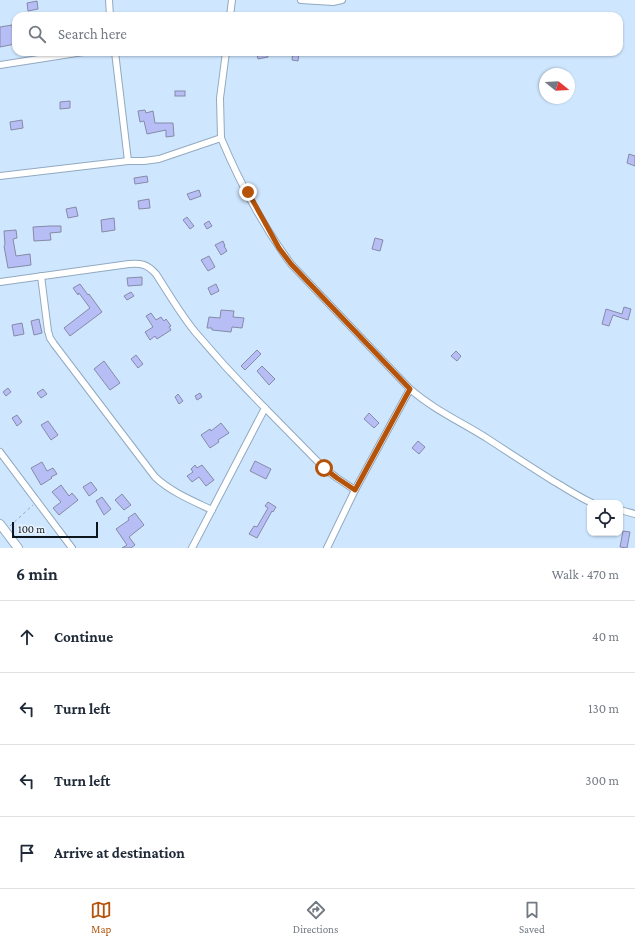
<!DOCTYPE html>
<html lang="en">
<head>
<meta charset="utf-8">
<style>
	:root { --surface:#fff; --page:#f6f6f7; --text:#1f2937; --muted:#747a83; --line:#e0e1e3; --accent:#b45309 }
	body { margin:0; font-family:"Crimson Pro",serif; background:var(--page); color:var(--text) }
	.controls { position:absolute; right:12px; bottom:12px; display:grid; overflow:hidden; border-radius:8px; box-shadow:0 1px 3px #0004 }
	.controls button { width:36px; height:36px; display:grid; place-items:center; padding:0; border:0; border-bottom:1px solid var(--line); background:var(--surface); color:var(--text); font:20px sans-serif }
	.compass { position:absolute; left:539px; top:68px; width:36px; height:36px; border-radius:50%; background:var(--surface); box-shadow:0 1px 3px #0004; rotate:108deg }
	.scale { position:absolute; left:12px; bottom:10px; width:86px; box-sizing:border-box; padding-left:4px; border:2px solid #0d151d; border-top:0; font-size:11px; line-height:14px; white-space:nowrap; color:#0d151d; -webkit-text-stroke:3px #e8f2fc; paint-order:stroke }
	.stop { position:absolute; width:12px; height:12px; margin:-9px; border:3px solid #b45309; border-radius:50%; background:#fff }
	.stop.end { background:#b45309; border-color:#fff; box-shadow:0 1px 4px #0008 }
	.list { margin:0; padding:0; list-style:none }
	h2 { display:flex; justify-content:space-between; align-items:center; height:52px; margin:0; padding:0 16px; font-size:17px }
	h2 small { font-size:13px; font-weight:400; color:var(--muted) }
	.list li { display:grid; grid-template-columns:26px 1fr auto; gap:12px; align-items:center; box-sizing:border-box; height:72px; padding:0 16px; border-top:1px solid var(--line) }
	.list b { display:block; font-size:15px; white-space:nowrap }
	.list em { font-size:13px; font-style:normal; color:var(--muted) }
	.icon { flex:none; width:22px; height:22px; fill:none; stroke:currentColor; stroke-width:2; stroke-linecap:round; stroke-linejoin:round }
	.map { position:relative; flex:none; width:635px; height:548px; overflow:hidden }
	.search { position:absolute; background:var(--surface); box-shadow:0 1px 3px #0004; left:12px; right:12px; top:12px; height:44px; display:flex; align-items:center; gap:10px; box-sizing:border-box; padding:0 14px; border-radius:12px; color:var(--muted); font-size:15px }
	.sheet { height:340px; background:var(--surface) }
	nav { display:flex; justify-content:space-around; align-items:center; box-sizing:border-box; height:56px; border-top:1px solid var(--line); background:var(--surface); font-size:11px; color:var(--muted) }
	nav a { display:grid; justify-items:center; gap:2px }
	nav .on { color:var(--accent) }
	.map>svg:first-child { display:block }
	.building { fill:#b7bef6; stroke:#868aa6 }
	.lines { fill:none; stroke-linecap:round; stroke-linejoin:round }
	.minor-casing { stroke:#92a9c0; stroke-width:8 }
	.tertiary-casing { stroke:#92a9c0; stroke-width:10 }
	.path { stroke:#94a8bb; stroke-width:1; stroke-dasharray:3 3; stroke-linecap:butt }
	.minor { stroke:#fff; stroke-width:6 }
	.tertiary { stroke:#fff; stroke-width:8 }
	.route { stroke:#b45309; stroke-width:5 }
</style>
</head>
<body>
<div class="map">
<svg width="635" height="548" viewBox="0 0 635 548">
	<rect width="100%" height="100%" fill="#cee7ff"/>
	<g class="building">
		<polygon points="37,1 38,9 28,11 27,3"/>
		<polygon points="12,25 15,44 0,47 0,27"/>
		<polygon points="267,52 268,57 258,59 257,55"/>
		<polygon points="293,52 299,52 298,61 292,60"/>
		<rect x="175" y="91" width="10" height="5"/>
		<polygon points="70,101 70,108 60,109 60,102"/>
		<polygon points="145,110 146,113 153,111 155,123 173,123 174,136 166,137 166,130 147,134 144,121 140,122 138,111"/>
		<polygon points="22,120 23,128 11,130 10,122"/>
		<polygon points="629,154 635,156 635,166 627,163"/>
		<polygon points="147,176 148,182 135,184 134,178"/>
		<polygon points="199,190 201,196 190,200 187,194"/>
		<polygon points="149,199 150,208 139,209 138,201"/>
		<polygon points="76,207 78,216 68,218 66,209"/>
		<polygon points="187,217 194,226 190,229 183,220"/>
		<polygon points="114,218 115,230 102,232 101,220"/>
		<polygon points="209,221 212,226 207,229 204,224"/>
		<polygon points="50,226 61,226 61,232 50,233 51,240 34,241 33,227"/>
		<polygon points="16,230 17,238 13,239 16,256 30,254 31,265 8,268 4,246 5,245 4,231"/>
		<polygon points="375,238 383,240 380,251 372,249"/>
		<polygon points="223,241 225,246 224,246 227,251 221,255 215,245"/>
		<polygon points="209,256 215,267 208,271 201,260"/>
		<polygon points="142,277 142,285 128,286 127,278"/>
		<polygon points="80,284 88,295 89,294 102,312 70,336 64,328 90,308 79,293 78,295 73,288"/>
		<polygon points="216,284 219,291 211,295 208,288"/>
		<polygon points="131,292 134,296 127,300 124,296"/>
		<polygon points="624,307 631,309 628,320 613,315 609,326 602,324 606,309 622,314"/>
		<polygon points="221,310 234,311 233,317 244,318 242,328 232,327 231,332 212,330 212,328 207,328 209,317 220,318"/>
		<polygon points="151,313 156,320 161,317 164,321 166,319 171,326 169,327 171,330 157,339 155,336 150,340 145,332 153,327 146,316"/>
		<polygon points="39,319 42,333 34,335 31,321"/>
		<polygon points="22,323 24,334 14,336 12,325"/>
		<polygon points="257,350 261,354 245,370 241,366"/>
		<polygon points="456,351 461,356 457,361 451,356"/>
		<polygon points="136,355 143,364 138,368 131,359"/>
		<polygon points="104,361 120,383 110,390 94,369"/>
		<polygon points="262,366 275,379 269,385 257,371"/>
		<polygon points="8,388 11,392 6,396 3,392"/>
		<polygon points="43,389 47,394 41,398 37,393"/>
		<polygon points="200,393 202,397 197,400 195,396"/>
		<polygon points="178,394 183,401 179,404 175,397"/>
		<polygon points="369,413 379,423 374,428 364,419"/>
		<polygon points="17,415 22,422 17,426 12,418"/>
		<polygon points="48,421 58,435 51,440 41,425"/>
		<polygon points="221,423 229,433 218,440 219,442 210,448 201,435 210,429 211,431"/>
		<polygon points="418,441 425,447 419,454 412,448"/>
		<polygon points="255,461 271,469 266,479 250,471"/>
		<polygon points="42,462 47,471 53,468 57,474 51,477 52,478 41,485 31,468"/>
		<polygon points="195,465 197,468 202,465 214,480 206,486 199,477 192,482 187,476 193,472 191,469"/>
		<polygon points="91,482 97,490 89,496 83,487"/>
		<polygon points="61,485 69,496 72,493 78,500 59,515 53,508 61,502 52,492"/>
		<polygon points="122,494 131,505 124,510 115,500"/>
		<polygon points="102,497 111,509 104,515 96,501"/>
		<polygon points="268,502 276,507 273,512 272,511 257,538 249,534 254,526 257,527 268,508 265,506"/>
		<polygon points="135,513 144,525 129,537 135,545 131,548 122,548 127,545 116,529 129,520 128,518"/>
		<polygon points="623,531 630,532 627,548 620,547"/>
	</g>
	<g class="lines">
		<g class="minor-casing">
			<g id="minor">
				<polyline points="109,0 110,16"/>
				<polyline points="301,0 333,2 342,0"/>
				<polyline points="230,16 232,0"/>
				<polyline points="115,52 128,161"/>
				<polyline points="0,65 83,52"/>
				<polyline points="221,138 220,98 226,52"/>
				<path d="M0,176L128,161H144L159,159L221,138C239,181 263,226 291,264L410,389C433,409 459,421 485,437C508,452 531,467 555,482C567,489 579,497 592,503"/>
				<path d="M41,276L48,331L50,338L54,344L155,477C171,492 193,501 212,510"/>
				<path d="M0,282L129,264C141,263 147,264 156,274C169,294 181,315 196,333C218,359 241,384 265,408L192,548"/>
				<polyline points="265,408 324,468 337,478 355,490"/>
				<polyline points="0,452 72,548"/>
				<polyline points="620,510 635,514"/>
				<polyline points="327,548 355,490 410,389"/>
			</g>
		</g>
		<g class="tertiary-casing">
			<polyline id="tertiary" points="0,524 18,548"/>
		</g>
		<polyline class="path" points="10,526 33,505"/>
		<use href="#minor" class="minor"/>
		<use href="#tertiary" class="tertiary"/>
	</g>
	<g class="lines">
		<polyline class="route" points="248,192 279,248 291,264 410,389 355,490 337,478 324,468"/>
	</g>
</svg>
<div class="controls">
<button><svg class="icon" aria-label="locate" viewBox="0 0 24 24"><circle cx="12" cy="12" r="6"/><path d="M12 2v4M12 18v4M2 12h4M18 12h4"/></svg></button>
</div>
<svg class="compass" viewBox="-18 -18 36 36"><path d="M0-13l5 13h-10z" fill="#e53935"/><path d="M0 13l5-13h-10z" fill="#747a83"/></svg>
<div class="scale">100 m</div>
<div class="stop" style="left:324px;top:468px"></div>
<div class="stop end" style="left:248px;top:192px"></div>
<div class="search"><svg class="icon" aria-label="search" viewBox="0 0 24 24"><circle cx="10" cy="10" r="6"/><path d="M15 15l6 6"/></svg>Search here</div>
</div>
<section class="sheet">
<h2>6 min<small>Walk · 470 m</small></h2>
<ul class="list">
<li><svg class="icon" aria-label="ahead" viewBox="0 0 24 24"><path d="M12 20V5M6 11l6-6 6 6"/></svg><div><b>Continue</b></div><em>40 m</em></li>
<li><svg class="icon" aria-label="left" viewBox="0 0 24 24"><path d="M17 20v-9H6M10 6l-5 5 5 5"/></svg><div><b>Turn left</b></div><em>130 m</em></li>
<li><svg class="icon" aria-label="left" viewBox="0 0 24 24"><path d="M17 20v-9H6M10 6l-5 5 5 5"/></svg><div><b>Turn left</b></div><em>300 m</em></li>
<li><svg class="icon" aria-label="arrive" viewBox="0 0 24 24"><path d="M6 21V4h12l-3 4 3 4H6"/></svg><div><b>Arrive at destination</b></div></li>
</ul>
</section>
<nav>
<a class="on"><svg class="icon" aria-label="map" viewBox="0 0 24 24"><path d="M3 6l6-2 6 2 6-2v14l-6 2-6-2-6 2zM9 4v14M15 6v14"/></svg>Map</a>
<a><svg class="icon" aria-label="directions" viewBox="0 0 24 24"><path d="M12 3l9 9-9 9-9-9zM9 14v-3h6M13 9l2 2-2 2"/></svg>Directions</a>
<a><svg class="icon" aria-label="saved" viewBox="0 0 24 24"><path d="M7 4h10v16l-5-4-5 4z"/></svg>Saved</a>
</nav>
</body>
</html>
